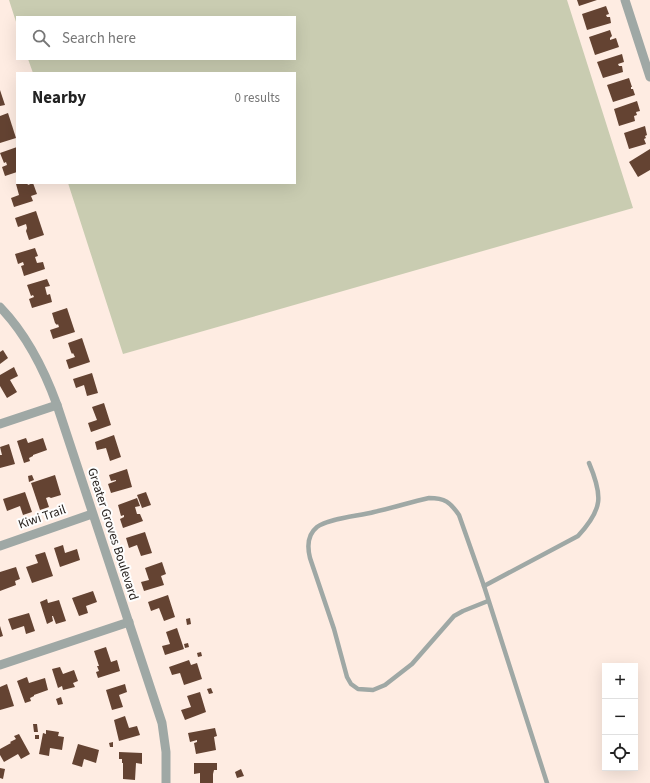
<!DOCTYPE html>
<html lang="en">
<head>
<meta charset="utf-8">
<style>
	:root { --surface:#fff; --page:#f2f2f2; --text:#222; --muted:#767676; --line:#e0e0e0 }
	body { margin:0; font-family:"Source Sans 3",sans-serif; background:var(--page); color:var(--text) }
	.controls { position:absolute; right:12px; bottom:12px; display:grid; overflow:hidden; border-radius:0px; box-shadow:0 4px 16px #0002 }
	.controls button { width:36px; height:36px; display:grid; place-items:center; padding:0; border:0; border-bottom:1px solid var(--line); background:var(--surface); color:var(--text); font:20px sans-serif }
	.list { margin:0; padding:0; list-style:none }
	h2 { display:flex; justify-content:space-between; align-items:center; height:52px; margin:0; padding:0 16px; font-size:17px }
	h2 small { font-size:13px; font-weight:400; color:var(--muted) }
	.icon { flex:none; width:22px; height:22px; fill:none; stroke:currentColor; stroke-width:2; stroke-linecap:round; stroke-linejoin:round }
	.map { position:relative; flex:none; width:650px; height:783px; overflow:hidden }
	.search { position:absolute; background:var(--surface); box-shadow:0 4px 16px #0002; left:16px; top:16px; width:280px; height:44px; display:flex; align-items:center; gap:10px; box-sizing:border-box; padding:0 14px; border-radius:0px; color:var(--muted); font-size:15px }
	.panel { position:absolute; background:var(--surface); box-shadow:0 4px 16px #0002; left:16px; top:72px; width:280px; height:112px; border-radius:0px }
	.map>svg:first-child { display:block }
	.green { fill:#c9ccb1 }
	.building { fill:#644332 }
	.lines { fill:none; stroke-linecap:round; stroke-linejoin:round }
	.service { stroke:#9fa8a5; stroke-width:4.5 }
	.minor { stroke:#9fa8a5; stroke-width:9 }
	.labels { text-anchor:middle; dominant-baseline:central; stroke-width:4; stroke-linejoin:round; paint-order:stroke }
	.street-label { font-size:13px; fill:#251f1b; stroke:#fefefe }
</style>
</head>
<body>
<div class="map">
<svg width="650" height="783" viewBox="0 0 650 783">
	<rect width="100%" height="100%" fill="#feece2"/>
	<polygon class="green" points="9,0 567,0 633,208 123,354 68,183 295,183 295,73 33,73 28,59 295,59 295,17 17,17 17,25"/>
	<g class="building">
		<polygon points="577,0 597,0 579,6"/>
		<polygon points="606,6 609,14 606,15 607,17 610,17 611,23 587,30 582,14"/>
		<polygon points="610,30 612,36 610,38 610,40 616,38 619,47 595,55 589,37"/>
		<polygon points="622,54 624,62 618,64 619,66 622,66 623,72 603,78 597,62"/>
		<polygon points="629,78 632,87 631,87 631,89 633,89 635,95 613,102 607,85"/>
		<polygon points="0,90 5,105 0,106"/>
		<polygon points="637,101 640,111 636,112 637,115 634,116 635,121 619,126 614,109"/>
		<polygon points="8,113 16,138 0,143 0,116"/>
		<polygon points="645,126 647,135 645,136 646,138 644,139 646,144 629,149 624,133"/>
		<polygon points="17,147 17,172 5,176 2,167 7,165 6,162 4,163 0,153"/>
		<polygon points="650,149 650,170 638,177 629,162"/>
		<polygon points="18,183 27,183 28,185 33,183 37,194 31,196 33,201 14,207 11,198 19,195 16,184"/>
		<polygon points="36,211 44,235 29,240 26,231 27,228 26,224 18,227 15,218"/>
		<polygon points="35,248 38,256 35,257 37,263 43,262 45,269 24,276 21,266 24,265 23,262 18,264 15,254"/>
		<polygon points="47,279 50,286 45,287 47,295 50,294 52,302 32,308 29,299 34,297 33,295 31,296 27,285"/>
		<polygon points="67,308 75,332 53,339 50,330 59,327 58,324 57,325 55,323 52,313"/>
		<polygon points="82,338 90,362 69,369 66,360 75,357 73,353 72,354 71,352 68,343"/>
		<polygon points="3,350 8,358 0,364 0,352"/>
		<polygon points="14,367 18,376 10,380 17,392 7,398 0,386 0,375"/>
		<polygon points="92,373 98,393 87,396 84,385 76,388 73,379"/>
		<polygon points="104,403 111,425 91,432 88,423 97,420 92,407"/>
		<polygon points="114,435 121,457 110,461 106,448 97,450 95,442"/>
		<polygon points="26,438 28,443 43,438 47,450 33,455 33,456 29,458 30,461 24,463 17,441"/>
		<polygon points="9,444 15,464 0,468 0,455 2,455 0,447"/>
		<polygon points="127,469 132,487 111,493 108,484 116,481 116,480 111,481 109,475"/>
		<polygon points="32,475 34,480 29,482 28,476"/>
		<polygon points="55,475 61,495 51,498 49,497 46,498 49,507 40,510 31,483"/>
		<polygon points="25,492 32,512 23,515 20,506 7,511 3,499"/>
		<polygon points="146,492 151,505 142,508 137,495"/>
		<polygon points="137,498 140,506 135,507 137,514 140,514 143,521 123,528 120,519 124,517 124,515 121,516 118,505"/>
		<polygon points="145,532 152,553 141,556 137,545 129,548 126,538"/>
		<polygon points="63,545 65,553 77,549 80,560 60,567 54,548"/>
		<polygon points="45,552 53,576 32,583 26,567 38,563 35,555"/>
		<polygon points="162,562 166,574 161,576 164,585 144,591 141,582 149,580 145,568"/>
		<polygon points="16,567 20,579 15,581 16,585 0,591 0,572"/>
		<polygon points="93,591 97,602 86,606 88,613 79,616 72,598"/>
		<polygon points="168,595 175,617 164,621 159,608 151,611 148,602"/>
		<polygon points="47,599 48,603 59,600 66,621 56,624 53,616 52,616 53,621 47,624 40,602"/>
		<polygon points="29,613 35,631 26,634 24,626 12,630 8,619"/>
		<polygon points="190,618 191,624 187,625 186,619"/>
		<polygon points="0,626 3,636 0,637"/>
		<polygon points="177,628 184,649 165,655 162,646 170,644 166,632"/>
		<polygon points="188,643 189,647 185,648 184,644"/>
		<polygon points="106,647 111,662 117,660 120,671 98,678 96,672 99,671 97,666 99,666 94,651"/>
		<polygon points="201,652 202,656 198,657 197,653"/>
		<polygon points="189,660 191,665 197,663 202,679 184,685 180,673 172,675 169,667"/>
		<polygon points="60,667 63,674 74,670 78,681 73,683 75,687 63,690 62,686 58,688 52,669"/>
		<polygon points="27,677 29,683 45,678 48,690 34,695 34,696 30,698 31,701 25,703 17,681"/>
		<polygon points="7,684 14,706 0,710 0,687"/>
		<polygon points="125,684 127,692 119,695 123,707 112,710 106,690"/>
		<polygon points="211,688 213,693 209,694 207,689"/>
		<polygon points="200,692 206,712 185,720 181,710 191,707 187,696"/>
		<polygon points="61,697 63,704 58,705 56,699"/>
		<polygon points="125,716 129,728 137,726 140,735 119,741 114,720"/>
		<polygon points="33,724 37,724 38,732 34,732"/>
		<polygon points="215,728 217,736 214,737 216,750 196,754 194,743 197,742 197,740 190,742 188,733"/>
		<polygon points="46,730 59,732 58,736 64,737 62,750 50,748 49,756 39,754 43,733 46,734"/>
		<polygon points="19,734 30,754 21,759 18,754 4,762 0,755 0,749 11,743 10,742 16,739 14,736"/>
		<rect x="35" y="735" width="4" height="4"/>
		<polygon points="113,742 113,747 110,747 109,743"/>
		<polygon points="78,744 99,750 96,763 84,759 82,767 72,764"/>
		<polygon points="119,752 142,753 142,764 136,763 135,780 123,779 123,763 122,763 122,759 119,759"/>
		<polygon points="194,763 217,763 217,770 214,770 213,774 213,783 200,783 200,773 194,774"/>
		<polygon points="0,768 5,769 3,779 0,778"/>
		<polygon points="241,769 244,776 237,778 235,772"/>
	</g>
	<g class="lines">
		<g class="service">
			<path d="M484,586L578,536C603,509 603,496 589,463"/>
			<path d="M488,601L463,611L454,616L412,664L385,685L373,690L358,689L351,684L347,677L334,629L310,558C307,546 307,535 317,527C329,518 360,516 374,512C393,508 410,502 429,498C445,498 450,502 459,515L484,586L547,783"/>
		</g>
		<g class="minor">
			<polyline points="625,0 650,77"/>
			<path d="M0,307C27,335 44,369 57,405L162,723L166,752V783"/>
			<polyline points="0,424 57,405"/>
			<polyline points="0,546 92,514"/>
			<polyline points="0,665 129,622"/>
		</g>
	</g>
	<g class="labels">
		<g class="street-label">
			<text transform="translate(42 517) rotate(-19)">Kiwi Trail</text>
			<text transform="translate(113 534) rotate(72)">Greater Groves Boulevard</text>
		</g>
	</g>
</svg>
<div class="controls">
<button>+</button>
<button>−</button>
<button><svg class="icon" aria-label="locate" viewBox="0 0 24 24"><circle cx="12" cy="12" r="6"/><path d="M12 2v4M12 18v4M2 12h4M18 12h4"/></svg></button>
</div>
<div class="search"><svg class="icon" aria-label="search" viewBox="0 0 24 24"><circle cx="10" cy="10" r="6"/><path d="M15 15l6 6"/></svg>Search here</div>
<section class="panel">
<h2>Nearby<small>0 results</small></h2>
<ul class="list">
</ul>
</section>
</div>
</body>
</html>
